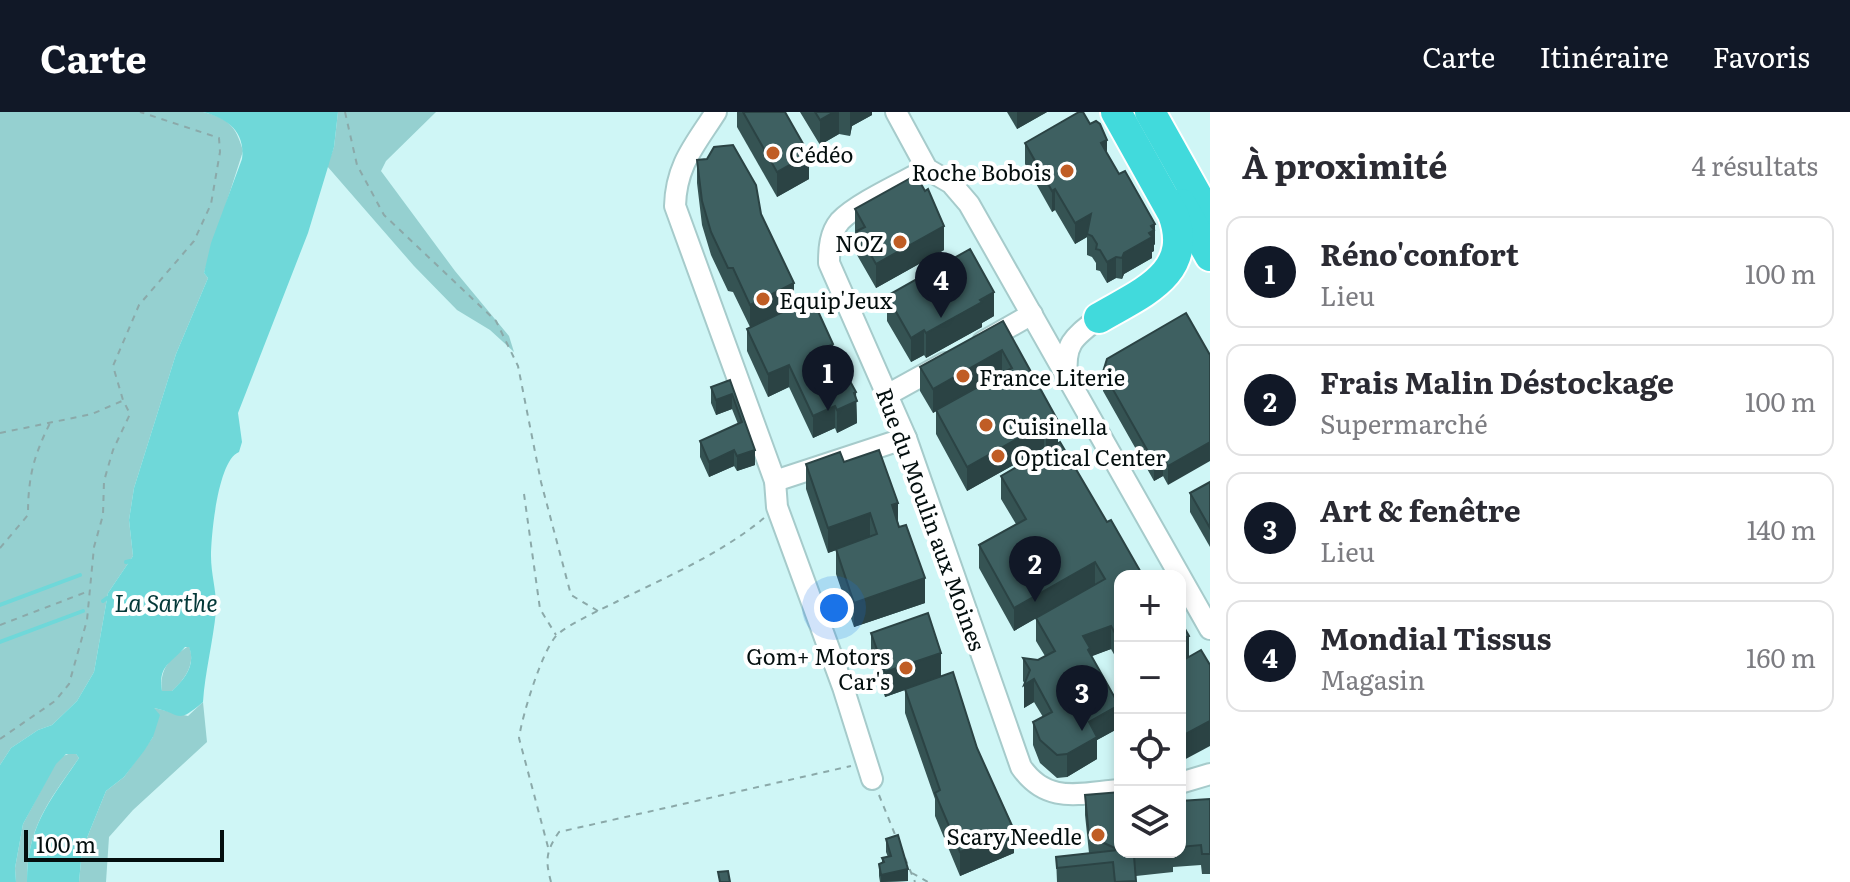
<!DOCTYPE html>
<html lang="fr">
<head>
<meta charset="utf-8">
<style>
	:root { --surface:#fff; --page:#f7f7f7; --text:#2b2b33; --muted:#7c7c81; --line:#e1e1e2; --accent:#111827 }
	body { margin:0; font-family:Literata,serif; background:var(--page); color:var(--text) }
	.controls { position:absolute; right:24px; bottom:24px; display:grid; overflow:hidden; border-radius:16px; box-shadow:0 4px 12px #0003 }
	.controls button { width:72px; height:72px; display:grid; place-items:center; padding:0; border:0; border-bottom:2px solid var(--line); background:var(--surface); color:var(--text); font:40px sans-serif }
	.scale { position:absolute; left:24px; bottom:20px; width:200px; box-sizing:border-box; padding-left:8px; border:4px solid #030e0e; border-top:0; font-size:22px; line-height:28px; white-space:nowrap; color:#030e0e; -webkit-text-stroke:6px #fff; paint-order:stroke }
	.you { position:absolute; left:834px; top:496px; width:28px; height:28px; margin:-20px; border:6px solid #fff; border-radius:50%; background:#1a73e8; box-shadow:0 0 0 12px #1a73e833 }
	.badge { display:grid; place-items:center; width:52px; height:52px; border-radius:50%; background:var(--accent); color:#fff; font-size:26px; font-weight:700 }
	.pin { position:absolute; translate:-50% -66px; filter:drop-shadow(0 2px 4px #0008) }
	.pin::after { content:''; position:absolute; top:42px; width:28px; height:24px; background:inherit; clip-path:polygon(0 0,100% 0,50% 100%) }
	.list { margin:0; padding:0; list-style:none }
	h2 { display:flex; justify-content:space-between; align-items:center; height:104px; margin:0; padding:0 32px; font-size:34px }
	h2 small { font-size:26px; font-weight:400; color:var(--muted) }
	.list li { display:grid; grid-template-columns:52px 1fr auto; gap:24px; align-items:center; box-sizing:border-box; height:112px; margin:0 16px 16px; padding:0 16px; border:2px solid var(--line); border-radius:16px }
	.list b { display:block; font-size:30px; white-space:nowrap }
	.list p { margin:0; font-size:26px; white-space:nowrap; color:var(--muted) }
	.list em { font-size:26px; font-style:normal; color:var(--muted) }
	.icon { flex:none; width:44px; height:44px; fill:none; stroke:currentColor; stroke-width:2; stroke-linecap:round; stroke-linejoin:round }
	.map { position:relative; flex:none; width:1210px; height:770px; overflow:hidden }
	header { display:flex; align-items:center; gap:48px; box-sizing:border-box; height:112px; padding:0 40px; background:var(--accent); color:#fff }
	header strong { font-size:38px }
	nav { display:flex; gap:44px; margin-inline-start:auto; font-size:28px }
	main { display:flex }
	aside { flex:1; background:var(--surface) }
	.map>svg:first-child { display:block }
	.green { fill:#95d0d0 }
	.water { fill:#6fd8d9; fill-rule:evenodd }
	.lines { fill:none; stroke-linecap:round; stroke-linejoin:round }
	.stream { stroke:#6fd8d9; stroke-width:4 }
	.minor-casing { stroke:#a6cbcb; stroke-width:24 }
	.highway-casing { stroke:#fff; stroke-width:34 }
	.path { stroke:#8ba9a9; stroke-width:2; stroke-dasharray:6 6; stroke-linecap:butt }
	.minor { stroke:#fff; stroke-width:20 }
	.highway { stroke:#41dadc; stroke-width:30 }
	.wall { fill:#355353 }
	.shaded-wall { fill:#2b4344 }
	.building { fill:#3e6061; stroke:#2b4344; stroke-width:2 }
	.poi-dot { fill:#c05d25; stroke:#fff; stroke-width:3 }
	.labels { text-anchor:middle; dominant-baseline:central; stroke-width:8; stroke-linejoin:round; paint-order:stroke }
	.poi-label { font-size:22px; fill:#030e0e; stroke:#fff; text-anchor:start }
	.street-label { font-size:22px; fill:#030e0e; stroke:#fff }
	.water-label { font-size:24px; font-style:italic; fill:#033838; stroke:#fff }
</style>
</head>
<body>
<header>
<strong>Carte</strong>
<nav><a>Carte</a><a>Itinéraire</a><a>Favoris</a></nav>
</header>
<main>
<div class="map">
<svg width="1210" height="770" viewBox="0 0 1210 770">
	<rect width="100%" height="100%" fill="#cff6f6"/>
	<g class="green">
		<path d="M0,0H203C228,6 236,14 243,39L204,161L208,166L176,242L134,376L129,408L133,444L108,481L94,560L77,589L52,613L38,618L11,636L0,653Z"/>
		<polygon points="338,0 436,0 386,49 381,59 455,159 509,224 514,240 490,218 457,198 414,154 327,54 334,35"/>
		<path d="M189,534C196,552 185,567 172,579H162C159,557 170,545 189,534Z"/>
		<polygon points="203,590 207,630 133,698 109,725 106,770 79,770 82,738 106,679 124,665 153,625 154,596 188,604"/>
		<path d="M71,641L76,642L79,646C49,689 27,715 27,770H16L15,756L23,712L55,652L63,644Z"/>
	</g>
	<path class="water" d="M203,0H338L334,35L308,121L238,301L242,330L239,340C218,348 211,423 211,444C211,463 217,480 216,499C213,530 205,560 203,590C175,614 182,601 154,596L160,603L153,625L144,639L124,665L106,679L82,738L79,770H27C27,714 50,689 79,646L76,642H66L56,652L23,712L15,756L16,770H0V653L11,636L38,618L52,613L77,589L94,560L108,481L133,444L129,408L134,376L176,242L208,166L204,161L211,131L242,47C246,19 226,6 203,0ZM185,535H189C196,553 185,567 172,579H162C158,553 170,553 185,535Z"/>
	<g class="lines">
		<g class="stream">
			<polyline points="126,450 130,449"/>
			<polyline points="103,489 107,486"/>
			<polyline points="0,493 80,463"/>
			<polyline points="0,530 83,499"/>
		</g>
		<g class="minor-casing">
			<g id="minor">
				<path d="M716,0C695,33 676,53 675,94L775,369L777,395L843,575L872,667"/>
				<polyline points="896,0 927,57 951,71 969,92 1210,517"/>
				<path d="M927,57C904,70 857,91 840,109C830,121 829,136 829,151L906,326L1021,655C1047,693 1080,681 1120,678"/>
				<polyline points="983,230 1032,202"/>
				<path d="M1067,264C1064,231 1074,225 1099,206"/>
				<polyline points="887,283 945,251"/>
				<polyline points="775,369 906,326"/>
				<polyline points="1180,671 1210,662"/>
			</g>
		</g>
		<g class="highway-casing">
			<g id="highway">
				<polyline points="1150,0 1210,107"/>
				<polyline points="1181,92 1210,144"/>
				<path d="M1099,206C1141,181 1195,162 1173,102L1116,0"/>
			</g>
		</g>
		<g class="path">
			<polyline points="345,0 357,53 384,103 496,209 518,254 541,370 571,483 598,499"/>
			<polyline points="0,321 92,302 122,289"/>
			<polyline points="524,382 540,497 556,523"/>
			<path d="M0,436L28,403C28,364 34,343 51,309"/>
			<polyline points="0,513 89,479"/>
			<polyline points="0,627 55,589 69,572 87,508 94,435 103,403 104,369 113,338 130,302 123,288 113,254 139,193 194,129 211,92 220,40 219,26 140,0"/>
			<polyline points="879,683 896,725"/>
			<path d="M548,735L519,626C522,604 542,538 557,523C567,513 602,497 616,490C666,465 721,442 764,406"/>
			<polyline points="905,746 915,770"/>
			<polyline points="912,761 928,770"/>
			<path d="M551,770C545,748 546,739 559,720L851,654"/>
		</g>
		<use href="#minor" class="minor"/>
		<use href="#highway" class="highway"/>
	</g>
	<g class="wall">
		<polygon points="737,0 785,0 809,67 777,85 737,15"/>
		<polygon points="800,0 872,0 872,3 852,14 850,24 839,22 820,33"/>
		<polygon points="1007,0 1047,0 1017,17"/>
		<polygon points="1025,31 1107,41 1155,132 1154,133 1154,139 1152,140 1152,146 1124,162 1122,167 1116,166 1107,171 1100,159 1096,158 1096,151 1092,145 1087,143 1087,125 1075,132 1055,98 1052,100 1025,52"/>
		<polygon points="697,48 761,102 794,194 856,286 857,311 837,321 835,316 813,326 789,275 768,285 747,239 747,217 750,215 733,180 728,179 711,143 702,113 697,71"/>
		<polygon points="855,97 944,138 876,176 857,143 857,125 855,121"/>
		<polygon points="887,184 994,204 982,211 982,215 926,246 924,243 911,250 887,209"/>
		<polygon points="1186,201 1168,373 1163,364 1154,369 1103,279 1103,260"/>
		<polygon points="1003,209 1058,331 1120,464 1120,553 1111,537 1091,544 1119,616 1097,628 1097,647 1067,665 1057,666 1040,651 1033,633 1033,610 1043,605 1034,590 1024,596 1025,572 1023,569 1023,546 1038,548 1045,544 1036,529 1036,506 1014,519 979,456 979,433 1016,412 1001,387 1001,364 1045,339 1044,336 967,379 936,322 936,299 933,301 920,279 920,255"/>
		<polygon points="730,268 755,353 737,359 734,354 709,365 700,345 700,329 738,312 732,297 716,303 711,291 711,275"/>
		<polygon points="844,350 898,410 925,491 854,515 836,462 836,438 828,441 806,377 806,352"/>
		<polygon points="1210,370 1210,435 1190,400 1190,381"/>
		<polygon points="1180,508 1189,524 1182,649 1180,646"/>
		<polygon points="871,521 941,564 977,636 1014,741 960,764 935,704 935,687 905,601 905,578 885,585 871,546"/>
		<polygon points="1085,683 1120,740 1180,740 1180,689 1210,687 1210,762 1202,762 1201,753 1173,755 1173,760 1136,764 1136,770 1057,770 1056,745 1089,741 1085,703"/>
		<polygon points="886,727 908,769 880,770 879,764 879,752 882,751 882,746 888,745 886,740"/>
	</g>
	<g class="shaded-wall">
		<polygon points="834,0 839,0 839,22 820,33 820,8"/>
		<polygon points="850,0 872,0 872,3 852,14 850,24"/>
		<polygon points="1017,0 1047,0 1017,17"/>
		<polygon points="1107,28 1107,49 1101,31"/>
		<polygon points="809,42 809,67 777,85 777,60"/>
		<polygon points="1055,77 1055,98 1052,100 1052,79"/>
		<polygon points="1091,102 1087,125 1075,132 1075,111"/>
		<polygon points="1155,112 1155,132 1154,133 1154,139 1152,140 1152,146 1124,162 1122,167 1122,146 1124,141 1149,121 1151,114"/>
		<polygon points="944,114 944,138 876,176 876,152"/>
		<polygon points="1116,145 1116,166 1107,171 1107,150"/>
		<polygon points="794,171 794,195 750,216 750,193"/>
		<polygon points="994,180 994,204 982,211 982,215 926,246 926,221"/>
		<polygon points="924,218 924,243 911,250 911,226"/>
		<polygon points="833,232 833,254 811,265 811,243"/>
		<polygon points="1002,238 1002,262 933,301 933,277"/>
		<polygon points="789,253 789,275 768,285 768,262"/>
		<polygon points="856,280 857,311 837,321 837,298 854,281"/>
		<polygon points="732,282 732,297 716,303 716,288"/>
		<polygon points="835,294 835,316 813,326 813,304"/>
		<polygon points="1058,309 1058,333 1046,340 1046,316"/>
		<polygon points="1044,312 1044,336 967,379 967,355"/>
		<polygon points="1210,330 1210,349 1168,373 1168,354"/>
		<polygon points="734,338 734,354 709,365 709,350"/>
		<polygon points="755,338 755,353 737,359 737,344"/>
		<polygon points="1163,345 1163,364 1154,369 1154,350"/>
		<polygon points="898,391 898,416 892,393"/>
		<polygon points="870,401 870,426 828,441 828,416"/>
		<polygon points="1095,450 1095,473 1014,519 1014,496"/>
		<polygon points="925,466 925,491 854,515 854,491"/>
		<polygon points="1111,514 1111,537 1090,545 1083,524"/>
		<polygon points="1189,524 1189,547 1180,551 1180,528"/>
		<polygon points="941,541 941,565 885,585 885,560"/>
		<polygon points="1034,567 1034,590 1024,596 1024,573"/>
		<polygon points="1119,593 1119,616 1097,628 1097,647 1067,665 1067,642 1089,610"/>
		<polygon points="1210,609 1210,634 1182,649 1182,624"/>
		<polygon points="1014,718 1014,741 960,764 960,740"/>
		<polygon points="908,757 908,769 881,770 881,763"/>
	</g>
	<g class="building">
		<polygon points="743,0 785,0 809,42 777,60"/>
		<polygon points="815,0 834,0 820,8"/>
		<polygon points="1079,0 1083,0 1090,12 1096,9 1100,12 1107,28 1101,31 1119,62 1125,59 1155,112 1151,114 1154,118 1149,121 1152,125 1124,141 1122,146 1116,145 1107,150 1100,138 1096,137 1097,132 1092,124 1087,122 1091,102 1075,111 1055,77 1052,79 1025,31"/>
		<polygon points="733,33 756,73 761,102 794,171 750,193 733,156 728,156 711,120 702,89 697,48 707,47 714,35"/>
		<polygon points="916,63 925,79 928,77 944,114 876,152 857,119 865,115 855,97"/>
		<polygon points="970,137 994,180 980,188 982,190 926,221 924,218 911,226 887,184"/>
		<polygon points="812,186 833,232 811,243 819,261 840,251 856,280 854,281 857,289 837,298 835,294 813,304 789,253 768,262 747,217"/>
		<polygon points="1186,201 1210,243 1210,330 1168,354 1163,345 1154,350 1103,260 1107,247"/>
		<polygon points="1003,209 1058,309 1046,316 1044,312 967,355 936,298 1012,256 1002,238 933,277 920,255"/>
		<polygon points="730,268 755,338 737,344 734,338 709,350 700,329 742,310 732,282 716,288 711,275"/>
		<polygon points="1060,330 1107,410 1111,408 1143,464 1120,464 1120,530 1111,514 1083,524 1090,536 1088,538 1119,593 1089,610 1097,625 1067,642 1057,643 1040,628 1033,610 1052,600 1034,567 1024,573 1030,558 1023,546 1038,548 1055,539 1036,506 1105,467 1095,450 1014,496 979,433 1026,407 1001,364"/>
		<polygon points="879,338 898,391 892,393 899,415 906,413 925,466 854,491 836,437 877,422 870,401 828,416 806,352 840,340 844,350"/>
		<polygon points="1210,370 1210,416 1190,381"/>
		<polygon points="928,501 941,541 885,560 871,521"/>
		<polygon points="1180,508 1189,524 1180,528"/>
		<polygon points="1201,538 1210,553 1210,609 1182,624 1180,621 1180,550"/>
		<polygon points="953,560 977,636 1014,718 960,740 935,681 940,678 905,577"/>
		<polygon points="1120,680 1120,740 1173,740 1134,744 1136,769 1115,770 1113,750 1057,756 1056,745 1119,738 1089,724 1085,683"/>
		<polygon points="1210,687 1210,742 1202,742 1201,733 1180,735 1180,689"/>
		<polygon points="898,723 908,757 881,763 879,752 884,750 882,746 891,744 886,727"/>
		<polygon points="728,759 730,770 720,770 718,760"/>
	</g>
	<g class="poi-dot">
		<circle cx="773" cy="41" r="8"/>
		<circle cx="1067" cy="59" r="8"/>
		<circle cx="900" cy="130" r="8"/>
		<circle cx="763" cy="187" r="8"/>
		<circle cx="963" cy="264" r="8"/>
		<circle cx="986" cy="313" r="8"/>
		<circle cx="998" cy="344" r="8"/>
		<circle cx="906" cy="556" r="8"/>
		<circle cx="1098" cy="723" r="8"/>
	</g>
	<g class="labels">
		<g class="poi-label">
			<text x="789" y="41">Cédéo</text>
			<text x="1051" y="59" text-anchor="end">Roche Bobois</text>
			<text x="884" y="130" text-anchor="end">NOZ</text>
			<text x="779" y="187">Equip'Jeux</text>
			<text x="979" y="264">France Literie</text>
			<text x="1002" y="313">Cuisinella</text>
			<text x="1014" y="344">Optical Center</text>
			<text x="890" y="543" text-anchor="end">Gom+ Motors<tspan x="890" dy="25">Car's</tspan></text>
			<text x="1082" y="723" text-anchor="end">Scary Needle</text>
		</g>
		<g class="street-label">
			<text transform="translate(932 407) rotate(70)">Rue du Moulin aux Moines</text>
		</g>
		<g class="water-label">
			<text x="166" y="489">La Sarthe</text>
		</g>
	</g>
</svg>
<div class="controls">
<button>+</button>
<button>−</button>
<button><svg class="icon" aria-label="locate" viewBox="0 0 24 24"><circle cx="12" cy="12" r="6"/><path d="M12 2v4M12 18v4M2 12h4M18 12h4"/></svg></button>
<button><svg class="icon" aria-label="layers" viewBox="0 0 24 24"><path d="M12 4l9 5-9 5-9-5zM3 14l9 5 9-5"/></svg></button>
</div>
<div class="scale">100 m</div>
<div class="you"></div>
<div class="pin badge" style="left:828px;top:299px">1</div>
<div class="pin badge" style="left:1035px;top:490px">2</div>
<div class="pin badge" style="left:1082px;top:619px">3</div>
<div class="pin badge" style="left:941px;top:206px">4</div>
</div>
<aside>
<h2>À proximité<small>4 résultats</small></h2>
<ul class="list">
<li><span class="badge">1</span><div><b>Réno'confort</b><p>Lieu</p></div><em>100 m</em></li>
<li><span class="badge">2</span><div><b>Frais Malin Déstockage</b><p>Supermarché</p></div><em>100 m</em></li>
<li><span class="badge">3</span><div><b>Art &amp; fenêtre</b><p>Lieu</p></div><em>140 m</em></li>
<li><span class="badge">4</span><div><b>Mondial Tissus</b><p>Magasin</p></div><em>160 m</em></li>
</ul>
</aside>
</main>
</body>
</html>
